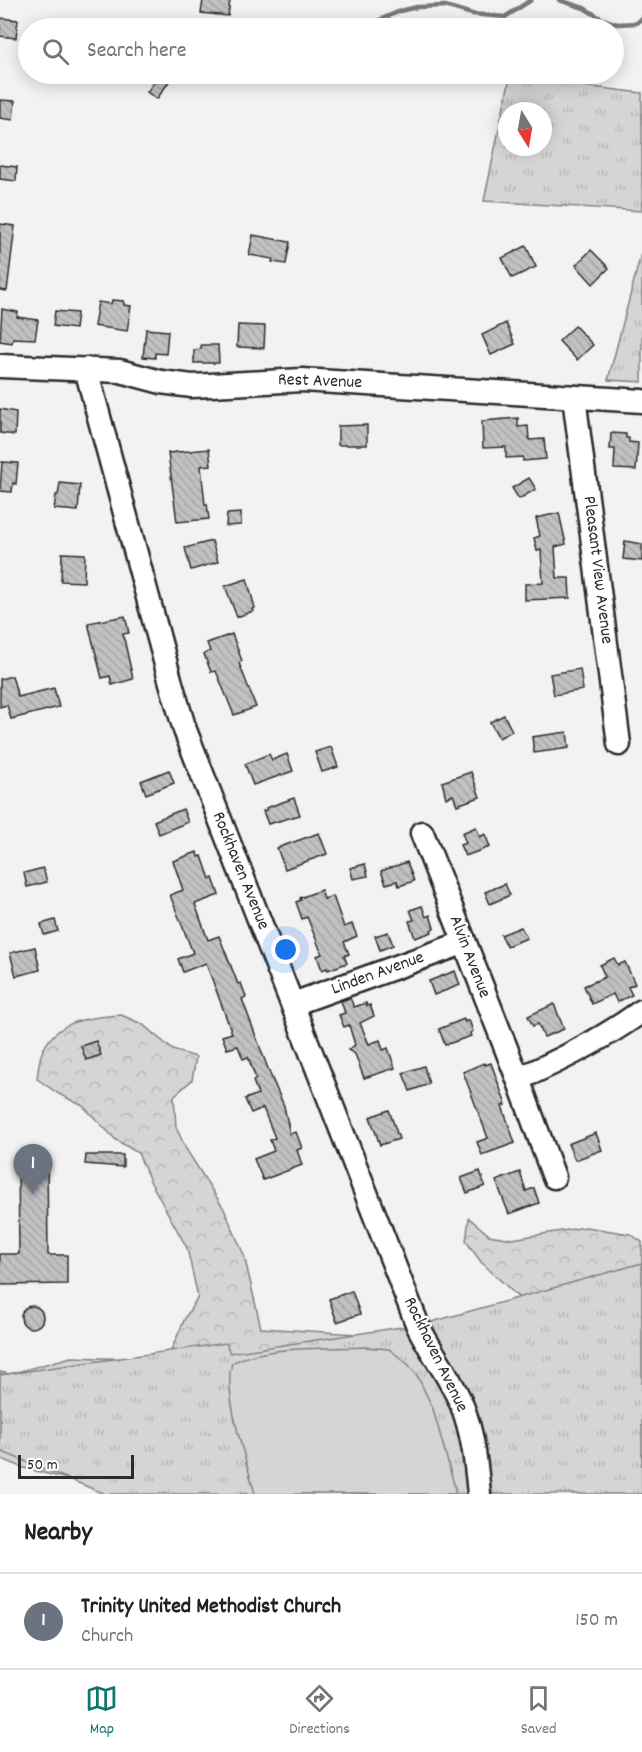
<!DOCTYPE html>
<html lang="en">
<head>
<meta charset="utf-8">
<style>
	:root { --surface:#fff; --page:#f2f2f2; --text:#202124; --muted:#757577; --line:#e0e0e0; --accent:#0f766e }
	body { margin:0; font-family:Dekko,sans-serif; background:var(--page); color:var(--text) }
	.compass { position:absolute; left:498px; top:102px; width:54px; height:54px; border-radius:50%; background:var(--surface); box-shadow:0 3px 15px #0003; rotate:169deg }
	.scale { position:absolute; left:18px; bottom:15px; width:116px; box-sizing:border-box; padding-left:6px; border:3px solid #2b2b2b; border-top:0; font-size:16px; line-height:21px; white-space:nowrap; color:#2b2b2b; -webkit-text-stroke:4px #fff; paint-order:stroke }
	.you { position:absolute; left:286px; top:950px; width:21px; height:21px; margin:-15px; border:4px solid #fff; border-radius:50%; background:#1a73e8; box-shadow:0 0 0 9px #1a73e833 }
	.badge { display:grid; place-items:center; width:39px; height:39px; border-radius:50%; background:var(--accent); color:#fff; font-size:20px; font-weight:700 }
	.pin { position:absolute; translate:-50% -50px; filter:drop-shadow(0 2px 3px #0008) }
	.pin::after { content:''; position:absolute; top:32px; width:21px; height:18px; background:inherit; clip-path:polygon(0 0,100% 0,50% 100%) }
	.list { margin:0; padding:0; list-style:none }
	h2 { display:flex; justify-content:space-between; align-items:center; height:78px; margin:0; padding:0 24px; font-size:26px }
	h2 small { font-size:20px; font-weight:400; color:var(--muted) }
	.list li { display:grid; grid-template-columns:39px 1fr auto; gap:18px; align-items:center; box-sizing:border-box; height:96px; padding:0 24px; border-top:2px solid var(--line) }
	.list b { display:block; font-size:22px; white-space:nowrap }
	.list p { margin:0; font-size:20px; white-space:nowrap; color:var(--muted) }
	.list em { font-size:20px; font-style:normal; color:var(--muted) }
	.icon { flex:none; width:33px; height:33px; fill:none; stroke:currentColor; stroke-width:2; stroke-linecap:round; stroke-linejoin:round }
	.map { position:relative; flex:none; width:642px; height:1494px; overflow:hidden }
	.search { position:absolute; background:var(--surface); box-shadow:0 3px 15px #0003; left:18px; right:18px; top:18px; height:66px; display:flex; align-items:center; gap:15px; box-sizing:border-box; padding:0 21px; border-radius:33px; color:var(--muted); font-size:22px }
	.sheet { height:174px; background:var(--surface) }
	nav { display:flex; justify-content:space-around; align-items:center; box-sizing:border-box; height:84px; border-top:2px solid var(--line); background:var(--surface); font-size:16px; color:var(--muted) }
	nav a { display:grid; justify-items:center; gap:3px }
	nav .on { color:var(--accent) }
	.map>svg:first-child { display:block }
	.forest { fill:url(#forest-crowns); stroke:#808080; stroke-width:1.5 }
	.park { fill:url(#park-tufts); stroke:#808080; stroke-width:1.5; fill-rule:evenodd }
	.pitch { fill:#d5d5d5; stroke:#808080; stroke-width:1.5 }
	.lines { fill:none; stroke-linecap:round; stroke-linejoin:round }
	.stream { stroke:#787878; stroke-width:4.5 }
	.building { fill:url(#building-back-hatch); stroke:#2b2b2b; stroke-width:1.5 }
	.minor-casing { stroke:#2b2b2b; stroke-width:27 }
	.minor { stroke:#fff; stroke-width:22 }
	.labels { text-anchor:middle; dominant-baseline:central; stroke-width:4.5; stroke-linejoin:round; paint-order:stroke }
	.street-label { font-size:18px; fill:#2b2b2b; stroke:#fff }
</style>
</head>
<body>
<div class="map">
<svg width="642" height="1494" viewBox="0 0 642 1494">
	<defs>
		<pattern id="forest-crowns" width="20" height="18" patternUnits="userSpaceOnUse" patternTransform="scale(1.5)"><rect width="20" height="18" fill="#d5d5d5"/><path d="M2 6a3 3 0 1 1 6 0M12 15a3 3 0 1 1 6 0" fill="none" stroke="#b7b7b7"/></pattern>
		<pattern id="park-tufts" width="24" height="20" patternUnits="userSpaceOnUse" patternTransform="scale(1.5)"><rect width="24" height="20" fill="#d5d5d5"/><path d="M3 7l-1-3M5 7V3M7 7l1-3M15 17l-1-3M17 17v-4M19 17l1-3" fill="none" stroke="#b7b7b7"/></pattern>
		<pattern id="building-back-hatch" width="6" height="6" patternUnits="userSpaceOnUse" patternTransform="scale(1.5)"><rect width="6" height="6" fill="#c1c1c1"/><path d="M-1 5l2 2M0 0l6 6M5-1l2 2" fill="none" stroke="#a6a6a6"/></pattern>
	</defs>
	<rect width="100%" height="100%" fill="#f2f2f2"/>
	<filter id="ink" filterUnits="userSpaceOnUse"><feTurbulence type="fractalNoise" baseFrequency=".0167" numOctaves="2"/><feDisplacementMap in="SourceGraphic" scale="12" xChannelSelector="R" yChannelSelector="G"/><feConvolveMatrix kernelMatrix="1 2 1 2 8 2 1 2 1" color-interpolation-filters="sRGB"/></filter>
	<g filter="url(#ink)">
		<g class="forest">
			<path d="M121,1015L142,1024L173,1050L196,1057L192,1080L174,1096L176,1127L186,1149L224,1209L244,1255L261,1328L406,1337L126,1494L24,1468L2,1459L0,1456V1372L10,1374L71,1357L167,1360L185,1318L198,1297L187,1248L150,1181L138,1153L116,1140L83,1106L59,1094L37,1079C38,1071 39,1062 41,1055C54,1020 88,1017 121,1015Z"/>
			<polygon points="469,1218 489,1235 512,1239 586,1227 630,1234 642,1242 642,1494 509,1319 518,1297 481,1262 466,1241"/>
		</g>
		<g class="park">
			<path d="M510,77L642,93V211L484,201ZM507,111H543V147H507Z"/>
			<polygon points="642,250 642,382 608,380"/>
			<polygon points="642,1263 642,1494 105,1494 0,1451 0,1375 226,1343 230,1353 428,1323"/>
		</g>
		<path class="pitch" d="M365,1347L389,1349L408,1364L418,1377L433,1409L455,1488V1494H255C247,1462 222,1393 232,1363C268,1345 325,1349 365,1347Z"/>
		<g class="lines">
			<g class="stream">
				<polyline points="559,0 584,8 602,19 617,24 637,23 642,18"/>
				<polyline points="375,22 400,11 417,7 445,6 472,14 505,17 531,0"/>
			</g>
		</g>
		<g class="building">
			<polygon points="203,0 230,0 228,16 201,13"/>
			<polygon points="0,18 18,20 16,38 0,36"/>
			<polygon points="160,74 170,80 157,99 147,92"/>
			<polygon points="0,100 15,101 13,120 0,118"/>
			<polygon points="0,165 17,167 16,181 0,179"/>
			<polygon points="0,224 15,226 7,291 0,290"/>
			<polygon points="253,235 290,242 286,264 272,262 273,259 249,255"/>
			<polygon points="526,246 536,267 512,278 502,258"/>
			<polygon points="591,250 609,268 593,284 576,265"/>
			<polygon points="112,300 124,301 124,305 131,306 127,331 94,326 98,302 111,304"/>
			<polygon points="2,309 18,312 17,317 38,320 35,339 13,338 12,343 0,341"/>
			<polygon points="55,311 77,313 75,329 53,326"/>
			<polygon points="506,323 515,344 491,355 482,335"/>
			<polygon points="238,325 265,326 264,348 237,347"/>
			<polygon points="575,326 593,345 577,360 559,341"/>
			<polygon points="146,329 168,331 166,354 155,353 155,358 143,357"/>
			<polygon points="201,345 218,345 219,363 194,363 194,350 201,349"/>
			<polygon points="0,409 16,412 15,435 0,433"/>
			<polygon points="518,418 518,427 528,426 529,440 544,439 546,459 523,461 523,457 506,458 506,447 483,448 482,421"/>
			<polygon points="367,425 367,445 338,445 338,426"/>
			<polygon points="611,433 626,434 626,438 629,438 629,442 638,443 636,470 614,469 615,449 610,449"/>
			<polygon points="209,449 211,465 201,466 205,505 207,504 209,519 177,522 168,453"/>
			<polygon points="2,462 18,463 16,484 13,483 12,492 0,491"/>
			<polygon points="529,478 536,489 519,499 512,488"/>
			<polygon points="60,483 80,485 78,511 54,509 56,495 58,495"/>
			<polygon points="241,513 241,525 226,526 227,514"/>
			<polygon points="559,513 566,544 555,547 557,578 569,578 570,598 525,600 525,584 543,583 541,550 537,551 534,538 540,536 536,518"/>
			<polygon points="212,541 218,562 191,570 185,548"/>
			<polygon points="625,541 642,544 642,561 623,559"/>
			<polygon points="62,553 85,554 84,582 61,581"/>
			<polygon points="247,579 255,608 252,609 253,611 237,617 225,586"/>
			<polygon points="125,616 129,633 123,634 133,679 112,685 110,676 102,678 88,623"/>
			<polygon points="232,634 242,661 239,663 256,707 234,715 216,671 211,672 204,654 210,651 207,643"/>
			<polygon points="580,669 583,690 554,695 550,674"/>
			<polygon points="12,676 18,697 54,688 59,707 11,719 7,705 0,707 0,679"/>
			<polygon points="504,715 512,731 499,738 490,722"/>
			<polygon points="567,732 569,748 534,753 532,737"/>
			<polygon points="331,747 338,767 322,772 315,752"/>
			<polygon points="269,754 272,760 287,754 293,771 253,785 245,764"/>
			<polygon points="169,770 174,783 146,794 141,781"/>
			<polygon points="471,772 480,797 457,805 453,795 446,798 442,782"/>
			<polygon points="294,798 300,815 268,824 263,811 267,810 266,808"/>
			<polygon points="183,809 188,822 159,834 154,821"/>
			<polygon points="476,827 480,837 485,834 490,847 465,856 460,845 466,843 462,833"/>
			<polygon points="319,833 327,854 285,869 277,848"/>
			<polygon points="197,852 198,857 202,856 210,879 213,878 219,895 195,904 208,940 219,936 238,984 241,983 246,997 242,999 270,1074 284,1106 290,1134 296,1132 302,1148 297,1150 302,1165 263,1180 254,1159 274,1151 270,1140 275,1138 263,1108 251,1113 245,1099 258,1094 253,1081 256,1079 248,1057 243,1059 238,1046 227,1049 222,1036 232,1033 206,963 183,972 178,959 193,953 170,895 183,890 173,861"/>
			<polygon points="407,862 414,881 399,886 397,881 386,884 381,871"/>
			<polygon points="365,864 368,876 353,879 350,868"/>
			<polygon points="43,868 47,882 27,887 24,873"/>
			<polygon points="505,884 510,895 490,904 485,892"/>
			<polygon points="321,890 324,899 333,896 344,927 352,924 357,936 344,942 349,954 344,956 347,963 328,970 327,968 322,970 317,956 322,954 307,917 302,919 296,902 301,900 300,898"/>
			<polygon points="422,906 426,917 430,915 434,928 431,930 432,932 415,938 409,921 414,920 410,910"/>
			<polygon points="55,920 58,931 44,935 41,924"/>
			<polygon points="521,927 527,938 507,946 501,935"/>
			<polygon points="388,932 393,945 380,950 375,936"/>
			<polygon points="35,947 40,970 16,976 10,953"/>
			<polygon points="614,958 618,965 625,962 635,984 628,987 632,995 617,1002 613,994 592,1004 584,986 605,977 600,965"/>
			<polygon points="455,971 460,985 434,995 429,981"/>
			<polygon points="350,998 354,1007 366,1003 367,1006 370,1005 374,1016 360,1023 369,1044 380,1040 383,1050 388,1048 395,1068 364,1078 355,1054 348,1050 355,1045 349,1025 344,1027 339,1015 345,1013 341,1001"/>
			<polygon points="554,1004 564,1029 544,1037 538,1024 533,1026 528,1016"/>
			<polygon points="464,1019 465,1022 469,1020 473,1031 470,1033 471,1036 445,1045 439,1029"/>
			<polygon points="96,1041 101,1055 86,1060 81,1046"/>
			<polygon points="484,1063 485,1065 491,1063 506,1105 502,1106 515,1143 482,1155 477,1142 488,1138 463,1072"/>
			<polygon points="424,1066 429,1084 410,1091 403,1073"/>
			<polygon points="389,1110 399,1139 380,1145 370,1117"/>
			<polygon points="596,1133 602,1150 575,1160 568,1144"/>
			<polygon points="86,1155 123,1155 123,1167 85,1164"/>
			<polygon points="18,1156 47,1156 48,1255 67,1255 67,1284 0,1285 0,1254 19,1254"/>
			<polygon points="480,1171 485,1186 467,1193 461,1178"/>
			<polygon points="520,1172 526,1191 534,1188 539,1203 509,1214 496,1181"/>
			<polygon points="352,1291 360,1314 337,1322 329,1299"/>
			<circle cx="32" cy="1317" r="11"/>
		</g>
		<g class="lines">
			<g class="minor-casing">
				<g id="minor">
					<polyline points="0,366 120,371 161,382 192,386 302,380 642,401"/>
					<path d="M86,369L171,683L185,730L418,1326C431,1352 450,1377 461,1403C473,1432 476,1463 479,1494"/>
					<polyline points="574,397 619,744"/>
					<polyline points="422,833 518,1079 554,1177"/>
					<polyline points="293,1004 463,943"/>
					<path d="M518,1079C562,1060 603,1039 642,1011"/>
				</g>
			</g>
			<use href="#minor" class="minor"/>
		</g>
	</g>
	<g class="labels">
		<g class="street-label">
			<text transform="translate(320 382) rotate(2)">Rest Avenue</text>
			<text transform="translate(597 570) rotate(83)">Pleasant View Avenue</text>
			<text transform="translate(240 871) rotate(68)">Rockhaven Avenue</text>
			<text transform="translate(469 957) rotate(69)">Alvin Avenue</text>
			<text transform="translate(378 974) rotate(-20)">Linden Avenue</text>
			<text transform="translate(435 1355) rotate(64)">Rockhaven Avenue</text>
		</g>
	</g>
</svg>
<svg class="compass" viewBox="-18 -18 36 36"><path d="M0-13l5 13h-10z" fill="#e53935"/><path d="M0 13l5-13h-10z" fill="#757577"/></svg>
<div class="scale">50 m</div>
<div class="you"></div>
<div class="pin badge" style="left:33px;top:1194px;background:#6b7280">1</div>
<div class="search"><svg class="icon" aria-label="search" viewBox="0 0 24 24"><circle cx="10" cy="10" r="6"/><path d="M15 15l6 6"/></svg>Search here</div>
</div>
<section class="sheet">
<h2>Nearby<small></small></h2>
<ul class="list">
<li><span class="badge" style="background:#6b7280">1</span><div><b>Trinity United Methodist Church</b><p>Church</p></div><em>150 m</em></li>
</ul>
</section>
<nav>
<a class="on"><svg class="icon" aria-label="map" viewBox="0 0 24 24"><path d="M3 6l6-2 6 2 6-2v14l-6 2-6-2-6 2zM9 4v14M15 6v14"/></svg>Map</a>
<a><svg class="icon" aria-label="directions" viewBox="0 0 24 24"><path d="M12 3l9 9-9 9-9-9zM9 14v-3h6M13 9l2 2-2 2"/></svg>Directions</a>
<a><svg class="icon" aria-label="saved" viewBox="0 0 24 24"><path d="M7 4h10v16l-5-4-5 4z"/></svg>Saved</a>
</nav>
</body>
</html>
